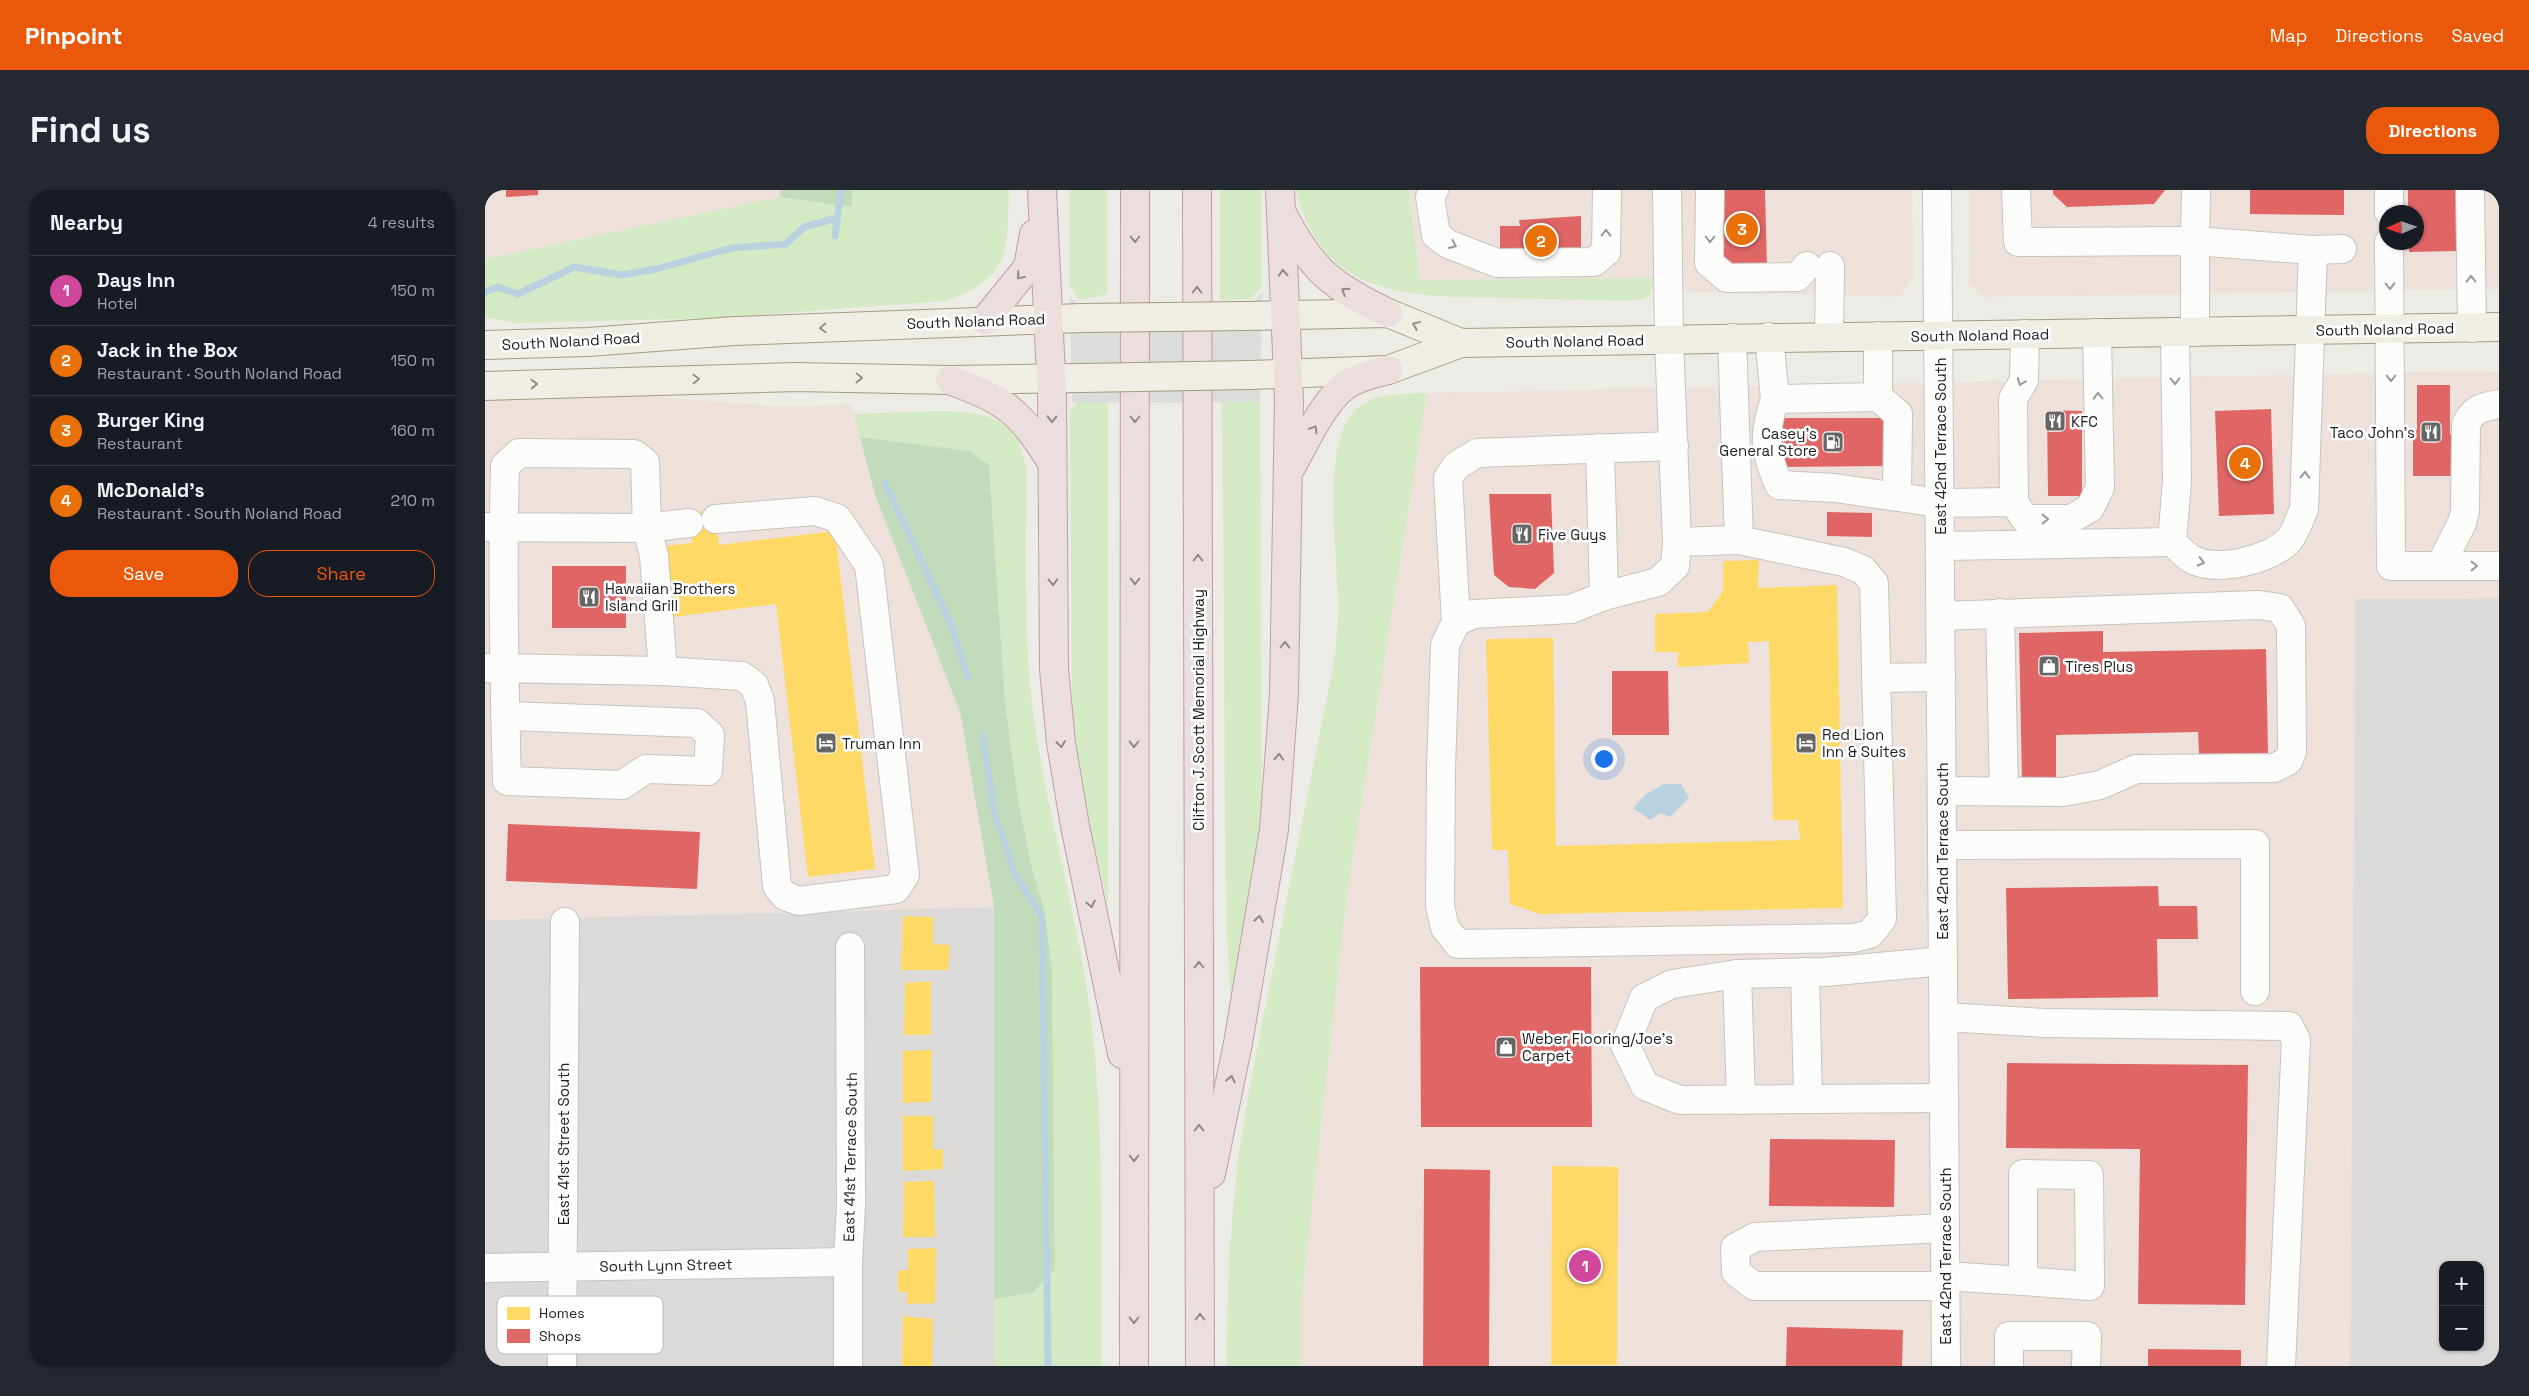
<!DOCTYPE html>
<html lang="en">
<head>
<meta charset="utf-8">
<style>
	:root { --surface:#171b24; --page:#242831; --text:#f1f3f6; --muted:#9ea1a6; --line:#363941; --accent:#ea580c }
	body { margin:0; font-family:"Space Grotesk",sans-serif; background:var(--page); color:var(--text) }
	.controls { position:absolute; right:15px; bottom:15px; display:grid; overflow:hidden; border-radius:10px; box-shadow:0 1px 4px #0004 }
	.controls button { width:45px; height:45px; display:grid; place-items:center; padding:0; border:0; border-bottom:1px solid var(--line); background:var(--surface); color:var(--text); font:25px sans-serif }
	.compass { position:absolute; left:1894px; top:15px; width:45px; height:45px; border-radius:50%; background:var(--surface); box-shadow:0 1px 4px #0004; rotate:267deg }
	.you { position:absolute; left:1118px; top:568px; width:18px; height:18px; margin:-12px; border:4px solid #fff; border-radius:50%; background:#1a73e8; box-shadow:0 0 0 8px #1a73e833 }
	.badge { display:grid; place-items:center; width:32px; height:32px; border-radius:50%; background:var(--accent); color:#fff; font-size:16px; font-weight:700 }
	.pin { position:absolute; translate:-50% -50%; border:2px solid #fff; box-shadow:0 1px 5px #0006 }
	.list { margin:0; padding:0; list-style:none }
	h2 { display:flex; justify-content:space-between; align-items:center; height:65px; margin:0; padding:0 20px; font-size:21px }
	h2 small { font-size:16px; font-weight:400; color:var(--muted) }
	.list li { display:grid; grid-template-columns:32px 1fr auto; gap:15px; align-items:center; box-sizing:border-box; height:70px; padding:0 20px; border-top:1px solid var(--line) }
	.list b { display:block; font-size:19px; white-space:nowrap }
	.list p { margin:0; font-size:16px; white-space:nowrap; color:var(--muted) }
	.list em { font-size:16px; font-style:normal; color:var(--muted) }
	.actions { display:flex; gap:10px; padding:15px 20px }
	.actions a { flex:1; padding:11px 0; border:1px solid var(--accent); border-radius:20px; text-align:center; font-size:18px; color:var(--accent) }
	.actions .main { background:var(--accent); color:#fff }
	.map { position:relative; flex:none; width:2014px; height:1176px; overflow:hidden; border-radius:20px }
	header { display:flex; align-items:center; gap:30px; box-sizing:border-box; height:70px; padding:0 25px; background:var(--accent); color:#fff }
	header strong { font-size:24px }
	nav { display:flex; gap:28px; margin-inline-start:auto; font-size:18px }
	.intro { display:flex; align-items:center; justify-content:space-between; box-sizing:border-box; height:120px; padding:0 30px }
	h1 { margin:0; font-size:35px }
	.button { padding:12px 22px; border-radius:20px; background:var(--accent); color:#fff; font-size:18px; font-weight:700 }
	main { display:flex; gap:30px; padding:0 30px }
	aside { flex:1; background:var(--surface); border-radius:20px; box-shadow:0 1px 4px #0004 }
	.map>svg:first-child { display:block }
	.residential { fill:#dbdad8; fill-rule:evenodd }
	.commercial { fill:#eee1db; fill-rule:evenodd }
	.grass { fill:#d3eac4 }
	.forest { fill:#c2dcbb }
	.water { fill:#b9d2e0 }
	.pier { fill:#dcdcda }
	.homes { fill:#ffd966 }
	.shops { fill:#e06666 }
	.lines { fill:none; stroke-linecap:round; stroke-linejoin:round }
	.stream { stroke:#b9d2e0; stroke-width:7 }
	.minor-casing { stroke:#c5c4c2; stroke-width:30 }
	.major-casing { stroke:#a29c82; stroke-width:30 }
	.highway-casing { stroke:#c29da2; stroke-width:30 }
	.minor { stroke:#fcfcfb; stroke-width:28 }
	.major { stroke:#f0ede4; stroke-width:28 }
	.highway { stroke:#eadede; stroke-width:28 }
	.major-bridge-casing { stroke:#a29c82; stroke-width:30; stroke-linecap:butt }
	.major-bridge { stroke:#f0ede4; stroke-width:28 }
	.oneway { stroke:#989898 }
	.oneway2 { stroke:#8e8888 }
	.oneway3 { stroke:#92908b }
	.labels { text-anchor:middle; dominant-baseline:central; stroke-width:5; stroke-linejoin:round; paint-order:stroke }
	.street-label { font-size:15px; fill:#1e1e1e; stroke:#fff }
	.poi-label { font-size:15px; fill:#1e1e1e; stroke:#fff; text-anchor:start }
	.key { fill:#fff; stroke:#bcbcbc; stroke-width:1 }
	.key-label { font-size:14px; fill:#1e1e1e }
</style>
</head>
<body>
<header>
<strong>Pinpoint</strong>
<nav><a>Map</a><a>Directions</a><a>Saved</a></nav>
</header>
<div class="intro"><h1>Find us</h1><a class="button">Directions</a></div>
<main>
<aside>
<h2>Nearby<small>4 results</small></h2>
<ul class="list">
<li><span class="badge" style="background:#d1479c">1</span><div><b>Days Inn</b><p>Hotel</p></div><em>150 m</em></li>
<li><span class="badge" style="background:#e8710a">2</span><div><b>Jack in the Box</b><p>Restaurant · South Noland Road</p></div><em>150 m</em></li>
<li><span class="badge" style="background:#e8710a">3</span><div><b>Burger King</b><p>Restaurant</p></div><em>160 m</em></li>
<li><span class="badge" style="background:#e8710a">4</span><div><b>McDonald's</b><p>Restaurant · South Noland Road</p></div><em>210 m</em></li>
</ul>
<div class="actions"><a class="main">Save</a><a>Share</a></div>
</aside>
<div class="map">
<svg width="2014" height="1176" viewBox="0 0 2014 1176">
	<rect width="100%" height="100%" fill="#ecebe6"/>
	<g class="residential">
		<path d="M2014,408V1176H1865L1870,409ZM1958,1075H1995V1157H1958Z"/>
		<polygon points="509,717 509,1176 0,1176 0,730"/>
	</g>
	<g class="commercial">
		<polygon points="0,0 296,0 295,7 0,69"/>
		<polygon points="924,0 1427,0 1429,86 1415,107 1211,102 1168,96 1170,88 935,90"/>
		<path d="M1485,0H2014V99L1499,107L1484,93ZM1902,22H1932V52H1902Z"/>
		<polygon points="1984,181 2014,182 2014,408 1870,409 1865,1176 816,1176 816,1115 862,704 942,203"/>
		<polygon points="108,205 160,206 285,216 367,215 390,305 475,522 509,717 0,730 0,208"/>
	</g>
	<g class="grass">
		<path d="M367,0H524C522,62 526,88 461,111L231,128L30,133L0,127V69L295,7L366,17Z"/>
		<polygon points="585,0 622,0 622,104 594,110 585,96"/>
		<polygon points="735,0 777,0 777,97 765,109 735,110"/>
		<path d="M811,0H924L935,90L1171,88L1164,106L1155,110C1112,111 1069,109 1025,108C979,107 919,109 876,89C841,72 819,37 811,0Z"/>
		<polygon points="737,199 761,204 775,212 777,615 747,828 741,730"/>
		<path d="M942,203L862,704L816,1115V1176H741L744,1069L752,975L767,884L849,472C851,455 853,437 853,419C854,371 834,251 872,218C890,202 921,204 942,203Z"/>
		<polygon points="596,208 623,211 623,716 597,602 587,519 585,221"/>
		<path d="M456,221C484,222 517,223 533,250C537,258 538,269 541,277C541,367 537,460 552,549C568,648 597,744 608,844C619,954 616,1066 617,1176H509V1109L547,1103L570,1080L567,779L560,722L546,674L533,609L520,512L504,275L484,261L375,247L369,224Z"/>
	</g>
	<g class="forest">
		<polygon points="296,0 367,0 367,17 295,7"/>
		<polygon points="375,247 484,261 504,275 520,512 533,609 546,674 560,722 567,779 570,1080 547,1103 509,1109 509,717 475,522 390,305"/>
	</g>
	<polygon class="water" points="1179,594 1196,594 1204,608 1185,627 1176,623 1165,630 1148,618 1161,604"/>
	<polygon class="pier" points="777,103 775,212 587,213 585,107 599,119 765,115"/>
	<g class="homes">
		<polygon points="230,320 234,355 350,341 390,679 323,687 291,414 187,427 179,356 207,353 203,323"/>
		<polygon points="1274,370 1273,398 1352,395 1358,718 1055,724 1025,714 1023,660 1007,660 1001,449 1068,448 1071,656 1315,650 1313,630 1288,630 1284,451 1263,452 1264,473 1192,477 1193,462 1170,462 1170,424 1223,422 1238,401 1238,371"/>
		<polygon points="418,726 448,727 448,754 465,755 463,780 416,780"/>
		<polygon points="446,791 446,845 419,845 420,793"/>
		<polygon points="447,860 446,912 418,913 418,861"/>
		<polygon points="418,926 448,926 448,960 458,959 458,979 418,981"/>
		<polygon points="1067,976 1133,977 1132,1175 1066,1175"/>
		<polygon points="449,991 450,1047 418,1047 419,992"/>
		<polygon points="451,1058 450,1113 422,1114 422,1102 413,1102 413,1081 423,1080 423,1059"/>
		<polygon points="418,1126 448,1129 447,1176 417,1176"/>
	</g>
	<g class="shops">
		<polygon points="21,0 53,0 53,5 21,7"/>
		<polygon points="1232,0 1280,0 1282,78 1234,79"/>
		<polygon points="1568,0 1680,0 1669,14 1582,17 1568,4"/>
		<polygon points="1765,0 1859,0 1859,25 1765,24"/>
		<polygon points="1923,0 1971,0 1972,61 1924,62 1924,52 1932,52 1932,22 1923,22"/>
		<polygon points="1096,26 1096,65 1015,66 1015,36 1035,36 1034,30"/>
		<polygon points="1932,195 1965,195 1965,244 1971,245 1970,286 1928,286 1928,240 1932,240"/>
		<polygon points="1786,219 1789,324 1734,326 1730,221"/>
		<polygon points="1562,220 1597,221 1597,306 1563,306"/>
		<polygon points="1293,228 1402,228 1402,276 1293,277"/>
		<polygon points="1004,304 1066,304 1069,383 1050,399 1024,397 1009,385"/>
		<polygon points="1342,322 1387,323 1387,347 1342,346"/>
		<rect x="67" y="376" width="74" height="62"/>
		<polygon points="1618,441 1618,462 1781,459 1783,563 1714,564 1713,542 1571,545 1571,591 1537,591 1534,443"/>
		<polygon points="1127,481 1183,481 1184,545 1127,545"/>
		<polygon points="23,634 215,642 212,699 21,691"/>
		<polygon points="1673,696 1674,716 1712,716 1713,749 1672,749 1673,807 1523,809 1521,698"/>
		<polygon points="935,777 1106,777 1107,937 936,937"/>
		<polygon points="1522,873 1763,875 1760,1115 1653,1114 1655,959 1521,958"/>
		<polygon points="1285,949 1410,950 1409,1017 1284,1016"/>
		<polygon points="939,979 1005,980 1004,1176 938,1176"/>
		<polygon points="1302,1137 1418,1140 1417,1176 1301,1176"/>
		<polygon points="1663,1159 1756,1160 1756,1176 1663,1176"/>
	</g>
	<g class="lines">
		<g class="stream">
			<polyline points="350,46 356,0"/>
			<polyline points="0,102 13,97 33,104 89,77 137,85 171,79 247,58 301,54 319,37 352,28"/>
			<polyline points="400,293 465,432 483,487"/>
			<polyline points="498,546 509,621 530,684 557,727 563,1176"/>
		</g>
		<g class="minor-casing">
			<g id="minor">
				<polyline points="949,0 945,7 951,45 963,54 1012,73 1109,72 1121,62 1122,0"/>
				<polyline points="1182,0 1184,149 1192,352"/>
				<polyline points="1225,0 1224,73 1242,88 1312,87 1322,76"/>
				<polyline points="1452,0 1461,1176"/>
				<polyline points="1531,0 1533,52 1710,51 1710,142"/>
				<polyline points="1711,0 1710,51 1828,60 1857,59"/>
				<polyline points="1904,0 1904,22"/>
				<polyline points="1985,0 1987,138"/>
				<polyline points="1904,52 1906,376 2014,376"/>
				<path d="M1690,142L1692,291L1687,352C1693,357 1700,366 1708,370C1733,382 1784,370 1803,351C1810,344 1815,328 1819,319L1828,60"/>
				<polyline points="1540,144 1539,190 1528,209 1529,312 1540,329 1586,329 1605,318 1615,298 1612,143"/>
				<polyline points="1393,146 1393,207"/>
				<polyline points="1284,147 1290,209"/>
				<polyline points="1344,147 1345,76"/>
				<polyline points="1247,148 1254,350 1192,352 1190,376 1173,392 1119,406 1086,419 989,424 971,432 960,455 956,579 955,716 960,738 973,754 1369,748 1385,744 1397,729 1389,393 1378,380 1359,372 1254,350"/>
				<polyline points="1115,258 1119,406"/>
				<path d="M1412,307L1413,224L1393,207L1290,209C1278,244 1279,261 1294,295L1350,298L1455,313L1529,312"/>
				<polyline points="1,337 162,338 204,333"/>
				<polyline points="1456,356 1687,352"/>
				<path d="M1955,376L1977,333L1980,321L1981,234C1989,218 1998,217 2014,214"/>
				<polyline points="1515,423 1519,601"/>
				<polyline points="1456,426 1774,415 1795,418 1806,436 1807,562 1803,571 1789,578 1651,579 1615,595 1578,602 1457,601"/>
				<polyline points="971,432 963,288 971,276 992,263 1189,256"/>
				<polyline points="1,478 178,481 257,486 269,495 275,511 292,696 300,706 314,711 411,699 420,685 384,375 352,328 330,321 231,329"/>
				<polyline points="1391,488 1456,487"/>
				<path d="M20,526L212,533L225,545L223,581L161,579L137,595L22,591C19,486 17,381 20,276L34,263L149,264L160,272L162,338L169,366L178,481"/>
				<polyline points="1457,655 1770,654 1770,801"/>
				<polyline points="1458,771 1340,782 1252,784 1187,794 1159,808 1140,855 1160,896 1195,910 1459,908"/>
				<polyline points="1320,782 1323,909"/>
				<polyline points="1252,784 1256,910"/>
				<polyline points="1459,827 1560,833 1804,836 1811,850 1796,1176"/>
				<polyline points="1460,1038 1270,1047 1250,1058 1251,1082 1269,1096 1460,1096"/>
				<polyline points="0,1078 363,1072"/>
				<polyline points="1460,1086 1538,1091 1538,984 1604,985 1605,1096 1538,1091"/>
				<polyline points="77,1176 80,732"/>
				<polyline points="363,1176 363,1072 366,1015 365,757"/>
				<polyline points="1524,1176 1524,1146 1602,1146 1601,1176"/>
			</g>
		</g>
		<g class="major-casing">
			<g id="major">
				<polyline points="761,126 903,123 976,153"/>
				<polyline points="0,155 103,152 250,141 597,128"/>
				<polyline points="765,185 903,180 976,153 2014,137"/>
				<polyline points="0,196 310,187 465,190 596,188"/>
			</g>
		</g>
		<g class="highway-casing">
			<g id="highway">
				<polyline points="557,0 567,205 569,479 576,553 590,636 637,864"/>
				<polyline points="712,0 715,1176"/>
				<path d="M798,25C827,81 847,96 903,123"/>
				<polyline points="500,130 543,77 549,44"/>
				<path d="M465,190C490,200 517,209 536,230C548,242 557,258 566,271"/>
				<path d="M805,279C819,255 837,213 860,196C872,187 889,184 903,180"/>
				<polyline points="726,984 753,853 789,640 799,504 804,210 795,0"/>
				<polyline points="649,1176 650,0"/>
			</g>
		</g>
		<use href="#minor" class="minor"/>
		<use href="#major" class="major"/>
		<use href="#highway" class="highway"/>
		<g class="major-bridge-casing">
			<g id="major-bridge">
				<polyline points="597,128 761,126"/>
				<polyline points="596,188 765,185"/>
			</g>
		</g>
		<use href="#major-bridge" class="major-bridge"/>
	</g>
	<defs><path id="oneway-chevron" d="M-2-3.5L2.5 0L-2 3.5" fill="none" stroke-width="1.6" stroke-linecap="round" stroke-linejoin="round" transform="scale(1.25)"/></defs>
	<g class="oneway">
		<use href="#oneway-chevron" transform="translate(1121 43) rotate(-89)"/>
		<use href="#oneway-chevron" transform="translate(1225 49) rotate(90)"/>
		<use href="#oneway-chevron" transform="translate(968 55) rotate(25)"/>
		<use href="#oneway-chevron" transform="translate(1986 89) rotate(-91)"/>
		<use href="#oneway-chevron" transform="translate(1905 96) rotate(89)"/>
		<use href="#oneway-chevron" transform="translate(1906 188) rotate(90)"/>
		<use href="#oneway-chevron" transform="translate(1690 191) rotate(89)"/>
		<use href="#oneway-chevron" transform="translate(1536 192) rotate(111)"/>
		<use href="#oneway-chevron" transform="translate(1613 206) rotate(-91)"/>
		<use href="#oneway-chevron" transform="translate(1820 285) rotate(-88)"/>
		<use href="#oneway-chevron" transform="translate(1560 329) rotate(-1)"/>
		<use href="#oneway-chevron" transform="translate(1716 372) rotate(14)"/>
		<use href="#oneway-chevron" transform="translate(1989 376)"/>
	</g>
	<g class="oneway2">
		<use href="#oneway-chevron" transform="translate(650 49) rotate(90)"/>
		<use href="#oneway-chevron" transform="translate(798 83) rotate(-93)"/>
		<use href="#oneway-chevron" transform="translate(535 86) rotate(130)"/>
		<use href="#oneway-chevron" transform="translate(712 100) rotate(-90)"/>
		<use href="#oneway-chevron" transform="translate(860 101) rotate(-147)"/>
		<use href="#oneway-chevron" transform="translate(567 229) rotate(91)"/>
		<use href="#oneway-chevron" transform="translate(650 229) rotate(90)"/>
		<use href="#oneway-chevron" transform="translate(829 239) rotate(-59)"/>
		<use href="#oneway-chevron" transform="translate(713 368) rotate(-90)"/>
		<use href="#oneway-chevron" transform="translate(650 391) rotate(90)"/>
		<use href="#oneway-chevron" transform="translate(568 392) rotate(89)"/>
		<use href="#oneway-chevron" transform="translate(800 455) rotate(-89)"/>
		<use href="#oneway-chevron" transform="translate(576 554) rotate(83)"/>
		<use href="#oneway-chevron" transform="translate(649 554) rotate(90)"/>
		<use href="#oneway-chevron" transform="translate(794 567) rotate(-86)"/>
		<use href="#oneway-chevron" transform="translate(606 714) rotate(78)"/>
		<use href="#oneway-chevron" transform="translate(774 729) rotate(-80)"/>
		<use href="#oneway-chevron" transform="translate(714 775) rotate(-90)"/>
		<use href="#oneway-chevron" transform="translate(746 889) rotate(-78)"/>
		<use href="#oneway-chevron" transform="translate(714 938) rotate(-90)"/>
		<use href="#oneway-chevron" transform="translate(649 968) rotate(90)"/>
		<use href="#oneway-chevron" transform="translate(715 1127) rotate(-90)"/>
		<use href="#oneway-chevron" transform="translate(649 1130) rotate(90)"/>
	</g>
	<g class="oneway3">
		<use href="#oneway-chevron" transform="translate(931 135) rotate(-158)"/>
		<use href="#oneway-chevron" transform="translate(338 138) rotate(177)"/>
		<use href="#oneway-chevron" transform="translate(374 188) rotate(1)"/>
		<use href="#oneway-chevron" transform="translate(211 189) rotate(-1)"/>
		<use href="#oneway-chevron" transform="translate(49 194) rotate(-2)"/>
	</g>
	<defs>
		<g id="restaurant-square" transform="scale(1.125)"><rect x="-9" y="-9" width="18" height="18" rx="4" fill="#666664" stroke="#fff"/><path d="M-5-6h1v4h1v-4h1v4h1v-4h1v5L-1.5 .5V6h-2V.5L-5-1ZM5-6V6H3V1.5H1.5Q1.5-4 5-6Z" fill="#fff"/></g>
		<g id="fuel-square" transform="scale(1.125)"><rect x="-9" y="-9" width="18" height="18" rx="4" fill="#666664" stroke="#fff"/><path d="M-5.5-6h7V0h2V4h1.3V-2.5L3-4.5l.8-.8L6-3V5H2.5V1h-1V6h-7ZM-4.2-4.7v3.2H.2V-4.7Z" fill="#fff"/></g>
		<g id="shop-square" transform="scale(1.125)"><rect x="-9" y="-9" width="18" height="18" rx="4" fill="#666664" stroke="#fff"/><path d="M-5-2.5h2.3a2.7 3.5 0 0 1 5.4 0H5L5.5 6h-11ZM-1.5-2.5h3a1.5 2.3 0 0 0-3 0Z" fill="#fff"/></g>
		<g id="hotel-square" transform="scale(1.125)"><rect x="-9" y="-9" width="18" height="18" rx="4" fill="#666664" stroke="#fff"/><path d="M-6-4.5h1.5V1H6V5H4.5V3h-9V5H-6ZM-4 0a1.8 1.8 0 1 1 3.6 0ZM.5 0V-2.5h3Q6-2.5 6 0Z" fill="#fff"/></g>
	</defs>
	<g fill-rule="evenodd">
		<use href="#restaurant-square" x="1570" y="231"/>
		<use href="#restaurant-square" x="1946" y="242"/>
		<use href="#fuel-square" x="1348" y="252"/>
		<use href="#restaurant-square" x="1037" y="344"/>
		<use href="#restaurant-square" x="104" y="407"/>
		<use href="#shop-square" x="1564" y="476"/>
		<use href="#hotel-square" x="341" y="553"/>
		<use href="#hotel-square" x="1321" y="553"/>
		<use href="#shop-square" x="1021" y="857"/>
	</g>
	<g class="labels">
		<g class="street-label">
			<text transform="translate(491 131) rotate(-2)">South Noland Road</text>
			<text transform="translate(1900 139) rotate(-1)">South Noland Road</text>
			<text transform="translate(1495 145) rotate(-1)">South Noland Road</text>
			<text transform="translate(86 151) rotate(-3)">South Noland Road</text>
			<text transform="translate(1090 151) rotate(-1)">South Noland Road</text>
			<text transform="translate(1455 256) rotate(-90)">East 42nd Terrace South</text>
			<text transform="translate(713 520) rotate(-90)">Clifton J. Scott Memorial Highway</text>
			<text transform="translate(1457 661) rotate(-90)">East 42nd Terrace South</text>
			<text transform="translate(78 954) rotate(-90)">East 41st Street South</text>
			<text transform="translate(365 967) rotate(-89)">East 41st Terrace South</text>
			<text transform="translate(1460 1066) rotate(-90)">East 42nd Terrace South</text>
			<text transform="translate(181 1075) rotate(-1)">South Lynn Street</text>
		</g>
		<g class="poi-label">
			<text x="1586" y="231">KFC</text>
			<text x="1930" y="242" text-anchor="end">Taco John's</text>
			<text x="1332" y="243" text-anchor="end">Casey's<tspan x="1332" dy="17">General Store</tspan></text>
			<text x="1053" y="344">Five Guys</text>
			<text x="120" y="398">Hawaiian Brothers<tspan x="120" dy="17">Island Grill</tspan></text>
			<text x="1580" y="476">Tires Plus</text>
			<text x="1337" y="544">Red Lion<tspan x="1337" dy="17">Inn &amp; Suites</tspan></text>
			<text x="357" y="553">Truman Inn</text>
			<text x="1037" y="848">Weber Flooring/Joe's<tspan x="1037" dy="17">Carpet</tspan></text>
		</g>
	</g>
	<rect x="12" y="1106" width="166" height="58" rx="8" class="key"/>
	<rect x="22" y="1117" width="23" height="13" fill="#ffd966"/>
	<rect x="22" y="1139" width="23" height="14" fill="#e06666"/>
	<g class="key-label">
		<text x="54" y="1128">Homes</text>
		<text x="54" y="1151">Shops</text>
	</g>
</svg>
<div class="controls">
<button>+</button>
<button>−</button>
</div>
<svg class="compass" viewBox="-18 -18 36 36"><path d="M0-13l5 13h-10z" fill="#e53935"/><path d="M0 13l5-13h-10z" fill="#9ea1a6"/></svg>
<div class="you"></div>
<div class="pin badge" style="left:1100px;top:1076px;background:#d1479c">1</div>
<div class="pin badge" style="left:1056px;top:51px;background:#e8710a">2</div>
<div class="pin badge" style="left:1257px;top:39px;background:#e8710a">3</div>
<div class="pin badge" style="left:1760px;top:273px;background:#e8710a">4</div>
</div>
</main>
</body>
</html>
